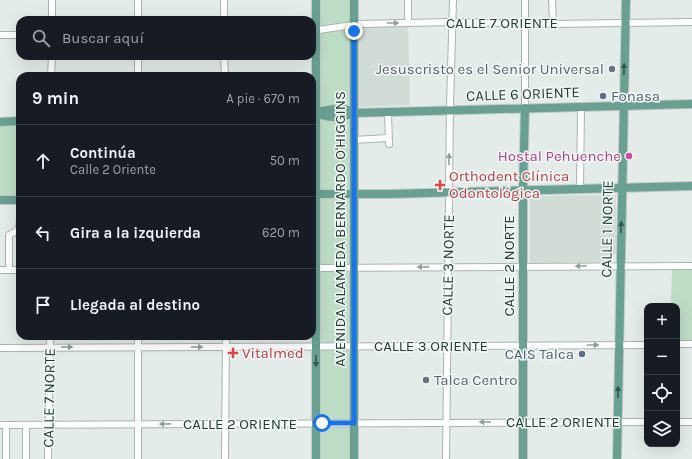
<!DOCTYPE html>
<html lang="es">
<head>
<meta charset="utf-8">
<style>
	:root { --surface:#171b24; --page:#242831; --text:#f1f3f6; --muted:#9ea1a6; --line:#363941 }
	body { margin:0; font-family:Karla,sans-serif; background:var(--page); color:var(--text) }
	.controls { position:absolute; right:12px; bottom:12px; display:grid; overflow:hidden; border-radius:8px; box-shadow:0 4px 16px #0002 }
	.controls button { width:36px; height:36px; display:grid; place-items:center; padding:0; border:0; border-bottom:1px solid var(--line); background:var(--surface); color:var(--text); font:20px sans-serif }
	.stop { position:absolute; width:12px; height:12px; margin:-9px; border:3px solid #1a73e8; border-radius:50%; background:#fff }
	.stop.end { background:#1a73e8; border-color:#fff; box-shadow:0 1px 4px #0008 }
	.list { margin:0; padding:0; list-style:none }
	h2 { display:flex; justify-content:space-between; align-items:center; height:52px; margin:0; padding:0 16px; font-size:17px }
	h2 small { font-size:13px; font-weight:400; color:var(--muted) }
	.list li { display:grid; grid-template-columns:26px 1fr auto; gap:12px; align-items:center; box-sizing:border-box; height:72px; padding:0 16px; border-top:1px solid var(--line) }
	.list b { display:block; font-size:15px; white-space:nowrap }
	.list p { margin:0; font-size:13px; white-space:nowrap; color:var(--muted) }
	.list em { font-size:13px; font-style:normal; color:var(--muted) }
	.icon { flex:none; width:22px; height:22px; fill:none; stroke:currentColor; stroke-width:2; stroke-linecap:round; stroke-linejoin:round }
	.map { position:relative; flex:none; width:692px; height:459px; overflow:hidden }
	.search { position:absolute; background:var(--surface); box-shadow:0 4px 16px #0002; left:16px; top:16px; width:300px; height:44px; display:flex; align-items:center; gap:10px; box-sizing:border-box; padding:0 14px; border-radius:12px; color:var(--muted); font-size:15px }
	.panel { position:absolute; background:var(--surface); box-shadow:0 4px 16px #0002; left:16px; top:72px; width:300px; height:268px; border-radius:12px }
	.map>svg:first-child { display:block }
	.built { fill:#d1dcd7 }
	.green { fill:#bddcc6 }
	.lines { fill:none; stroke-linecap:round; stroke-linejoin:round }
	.minor-casing { stroke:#a6b4af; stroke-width:8 }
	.major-casing { stroke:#c1c9c7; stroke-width:10 }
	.minor { stroke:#fff; stroke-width:6 }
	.major { stroke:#69a092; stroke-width:8 }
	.oneway { fill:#919e9a }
	.oneway2 { fill:#34564d }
	.route { stroke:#1a73e8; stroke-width:5 }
	.worship-dot { fill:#6b7280; stroke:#f3f9f6; stroke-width:1.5 }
	.service-dot { fill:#5c6f8a; stroke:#f3f9f6; stroke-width:1.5 }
	.hotel-dot { fill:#d1479c; stroke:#f3f9f6; stroke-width:1.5 }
	.health-dot { fill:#e0444e; stroke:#f3f9f6; stroke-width:1.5 }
	.labels { text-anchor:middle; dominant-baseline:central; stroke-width:3; stroke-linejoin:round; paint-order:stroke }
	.street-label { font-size:15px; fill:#233d36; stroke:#f3f9f6 }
	.worship-label { font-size:15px; fill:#5b616d; stroke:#f3f9f6; text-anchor:end }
	.service-label { font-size:15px; fill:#4e5e75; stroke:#f3f9f6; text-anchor:start }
	.hotel-label { font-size:15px; fill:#b23c85; stroke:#f3f9f6; text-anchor:end }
	.health-label { font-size:15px; fill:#be3a42; stroke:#f3f9f6; text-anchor:start }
</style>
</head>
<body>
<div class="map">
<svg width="692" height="459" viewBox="0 0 692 459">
	<rect width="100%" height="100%" fill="#e3ece8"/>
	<g class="built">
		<polygon points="408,25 410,105 358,107 357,26"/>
		<polygon points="616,195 616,253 609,262 530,263 530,198 532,196"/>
	</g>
	<g class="green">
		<polygon points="318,0 352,0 351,107 320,108"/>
		<polygon points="319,118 351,118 352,459 318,459"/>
		<polygon points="20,125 20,197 0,197 0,126"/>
		<polygon points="672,270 692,270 692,340 677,340 677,306 671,306"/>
	</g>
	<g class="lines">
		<g class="minor-casing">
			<g id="minor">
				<polyline points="52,0 52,20"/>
				<polyline points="224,0 224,20"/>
				<polyline points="552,0 553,24"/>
				<polyline points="138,20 138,0"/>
				<polyline points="408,23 408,0"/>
				<polyline points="312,31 359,24 453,22 553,24 692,22"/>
				<polyline points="0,35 20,35"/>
				<polyline points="224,56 225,76"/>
				<polyline points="51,76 52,56"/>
				<polyline points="138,76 138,56"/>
				<polyline points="525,108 525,0"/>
				<polyline points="388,112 389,144"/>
				<polyline points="354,140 388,138"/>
				<polyline points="580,189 581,107"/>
				<polyline points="312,268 692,266"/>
				<polyline points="0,270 20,270"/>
				<path d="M9,270V235C20,230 19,230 20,218"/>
				<polyline points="138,336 138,459"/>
				<polyline points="677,344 692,344"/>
				<polyline points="0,348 647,345"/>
				<polyline points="677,422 692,422"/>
				<polyline points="0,425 647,422"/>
				<polyline points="6,459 6,425"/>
				<polyline points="26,459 26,425"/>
				<polyline points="48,459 50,336"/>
				<polyline points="225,459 226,336"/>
				<polyline points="446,459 450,106 453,0"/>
			</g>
		</g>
		<g class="major-casing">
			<g id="major">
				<polyline points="316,0 316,459"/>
				<path d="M316,113C328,118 342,118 354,113L692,104"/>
				<path d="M316,113C328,109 342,107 354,112"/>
				<polyline points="0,122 20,121"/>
				<polyline points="312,194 390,194 692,186"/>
				<polyline points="0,200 20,200"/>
				<polyline points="354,459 354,0"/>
				<polyline points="523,459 523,190 525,108"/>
				<polyline points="617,459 626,0"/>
			</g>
		</g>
		<use href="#minor" class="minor"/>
		<use href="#major" class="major"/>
	</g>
	<defs><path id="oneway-solid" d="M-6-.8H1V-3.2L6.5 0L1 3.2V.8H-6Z"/></defs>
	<g class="oneway">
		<use href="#oneway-solid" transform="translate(393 23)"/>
		<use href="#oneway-solid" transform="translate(449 159) rotate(-89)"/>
		<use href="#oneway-solid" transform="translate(581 266) rotate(180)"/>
		<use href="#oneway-solid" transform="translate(423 267) rotate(179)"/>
		<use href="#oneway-solid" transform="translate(593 345)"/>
		<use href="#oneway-solid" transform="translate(67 347)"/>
		<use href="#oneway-solid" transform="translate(197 347)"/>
		<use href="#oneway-solid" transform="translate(485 422) rotate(-180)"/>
		<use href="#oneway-solid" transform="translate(165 424) rotate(179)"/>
	</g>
	<g class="oneway2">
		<use href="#oneway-solid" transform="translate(624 69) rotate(-89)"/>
		<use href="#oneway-solid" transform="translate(621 227) rotate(-88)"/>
		<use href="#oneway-solid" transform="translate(316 361) rotate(90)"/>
		<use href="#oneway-solid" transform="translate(618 392) rotate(-89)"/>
	</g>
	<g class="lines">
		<polyline class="route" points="322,423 354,423 354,31"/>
	</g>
	<g class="worship-dot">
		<circle cx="612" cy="69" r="4"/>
		<circle cx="426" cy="380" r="4"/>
	</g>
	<g class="service-dot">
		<circle cx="603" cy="96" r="4"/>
		<circle cx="582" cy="354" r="4"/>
	</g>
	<circle class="hotel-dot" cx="629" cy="156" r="4"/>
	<g class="health-dot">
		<path d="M438 179h4v4h4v4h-4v4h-4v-4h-4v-4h4z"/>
		<path d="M231 347h4v4h4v4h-4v4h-4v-4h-4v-4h4z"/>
	</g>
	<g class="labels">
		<g class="street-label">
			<text x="502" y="23">CALLE 7 ORIENTE</text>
			<text transform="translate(523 94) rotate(-2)">CALLE 6 ORIENTE</text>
			<text transform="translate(340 229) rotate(-90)">AVENIDA ALAMEDA BERNARDO O'HIGGINS</text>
			<text transform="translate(607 229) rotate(-89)">CALLE 1 NORTE</text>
			<text transform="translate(448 265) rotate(-89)">CALLE 3 NORTE</text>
			<text transform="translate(509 266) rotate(-90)">CALLE 2 NORTE</text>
			<text x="431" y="346">CALLE 3 ORIENTE</text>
			<text transform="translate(49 398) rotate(-89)">CALLE 7 NORTE</text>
			<text x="563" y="422">CALLE 2 ORIENTE</text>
			<text x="240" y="424">CALLE 2 ORIENTE</text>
		</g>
		<g class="worship-label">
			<text x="604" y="69">Jesuscristo es el Senior Universal</text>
			<text x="434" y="380" text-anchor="start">Talca Centro</text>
		</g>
		<g class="service-label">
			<text x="611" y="96">Fonasa</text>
			<text x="574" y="354" text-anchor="end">CAIS Talca</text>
		</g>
		<g class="hotel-label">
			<text x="621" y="156">Hostal Pehuenche</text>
		</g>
		<g class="health-label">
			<text x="449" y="176">Orthodent Clínica<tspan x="449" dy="17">Odontológica</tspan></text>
			<text x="242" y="353">Vitalmed</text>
		</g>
	</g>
</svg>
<div class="controls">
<button>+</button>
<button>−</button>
<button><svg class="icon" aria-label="locate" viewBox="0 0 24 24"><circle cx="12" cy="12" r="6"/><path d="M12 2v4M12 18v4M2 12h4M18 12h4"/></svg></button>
<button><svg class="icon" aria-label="layers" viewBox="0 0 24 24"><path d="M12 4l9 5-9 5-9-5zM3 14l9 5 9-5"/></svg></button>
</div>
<div class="stop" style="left:322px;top:423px"></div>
<div class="stop end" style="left:354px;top:31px"></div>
<div class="search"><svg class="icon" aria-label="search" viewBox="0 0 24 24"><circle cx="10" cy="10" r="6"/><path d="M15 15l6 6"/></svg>Buscar aquí</div>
<section class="panel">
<h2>9 min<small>A pie · 670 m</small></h2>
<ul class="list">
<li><svg class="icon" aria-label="ahead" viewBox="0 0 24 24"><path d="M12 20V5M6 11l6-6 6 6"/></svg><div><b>Continúa</b><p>Calle 2 Oriente</p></div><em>50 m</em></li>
<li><svg class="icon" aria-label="left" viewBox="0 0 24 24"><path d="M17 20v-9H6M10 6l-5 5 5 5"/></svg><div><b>Gira a la izquierda</b></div><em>620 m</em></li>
<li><svg class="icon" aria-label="arrive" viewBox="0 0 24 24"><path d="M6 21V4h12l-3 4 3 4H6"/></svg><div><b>Llegada al destino</b></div></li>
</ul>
</section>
</div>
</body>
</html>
